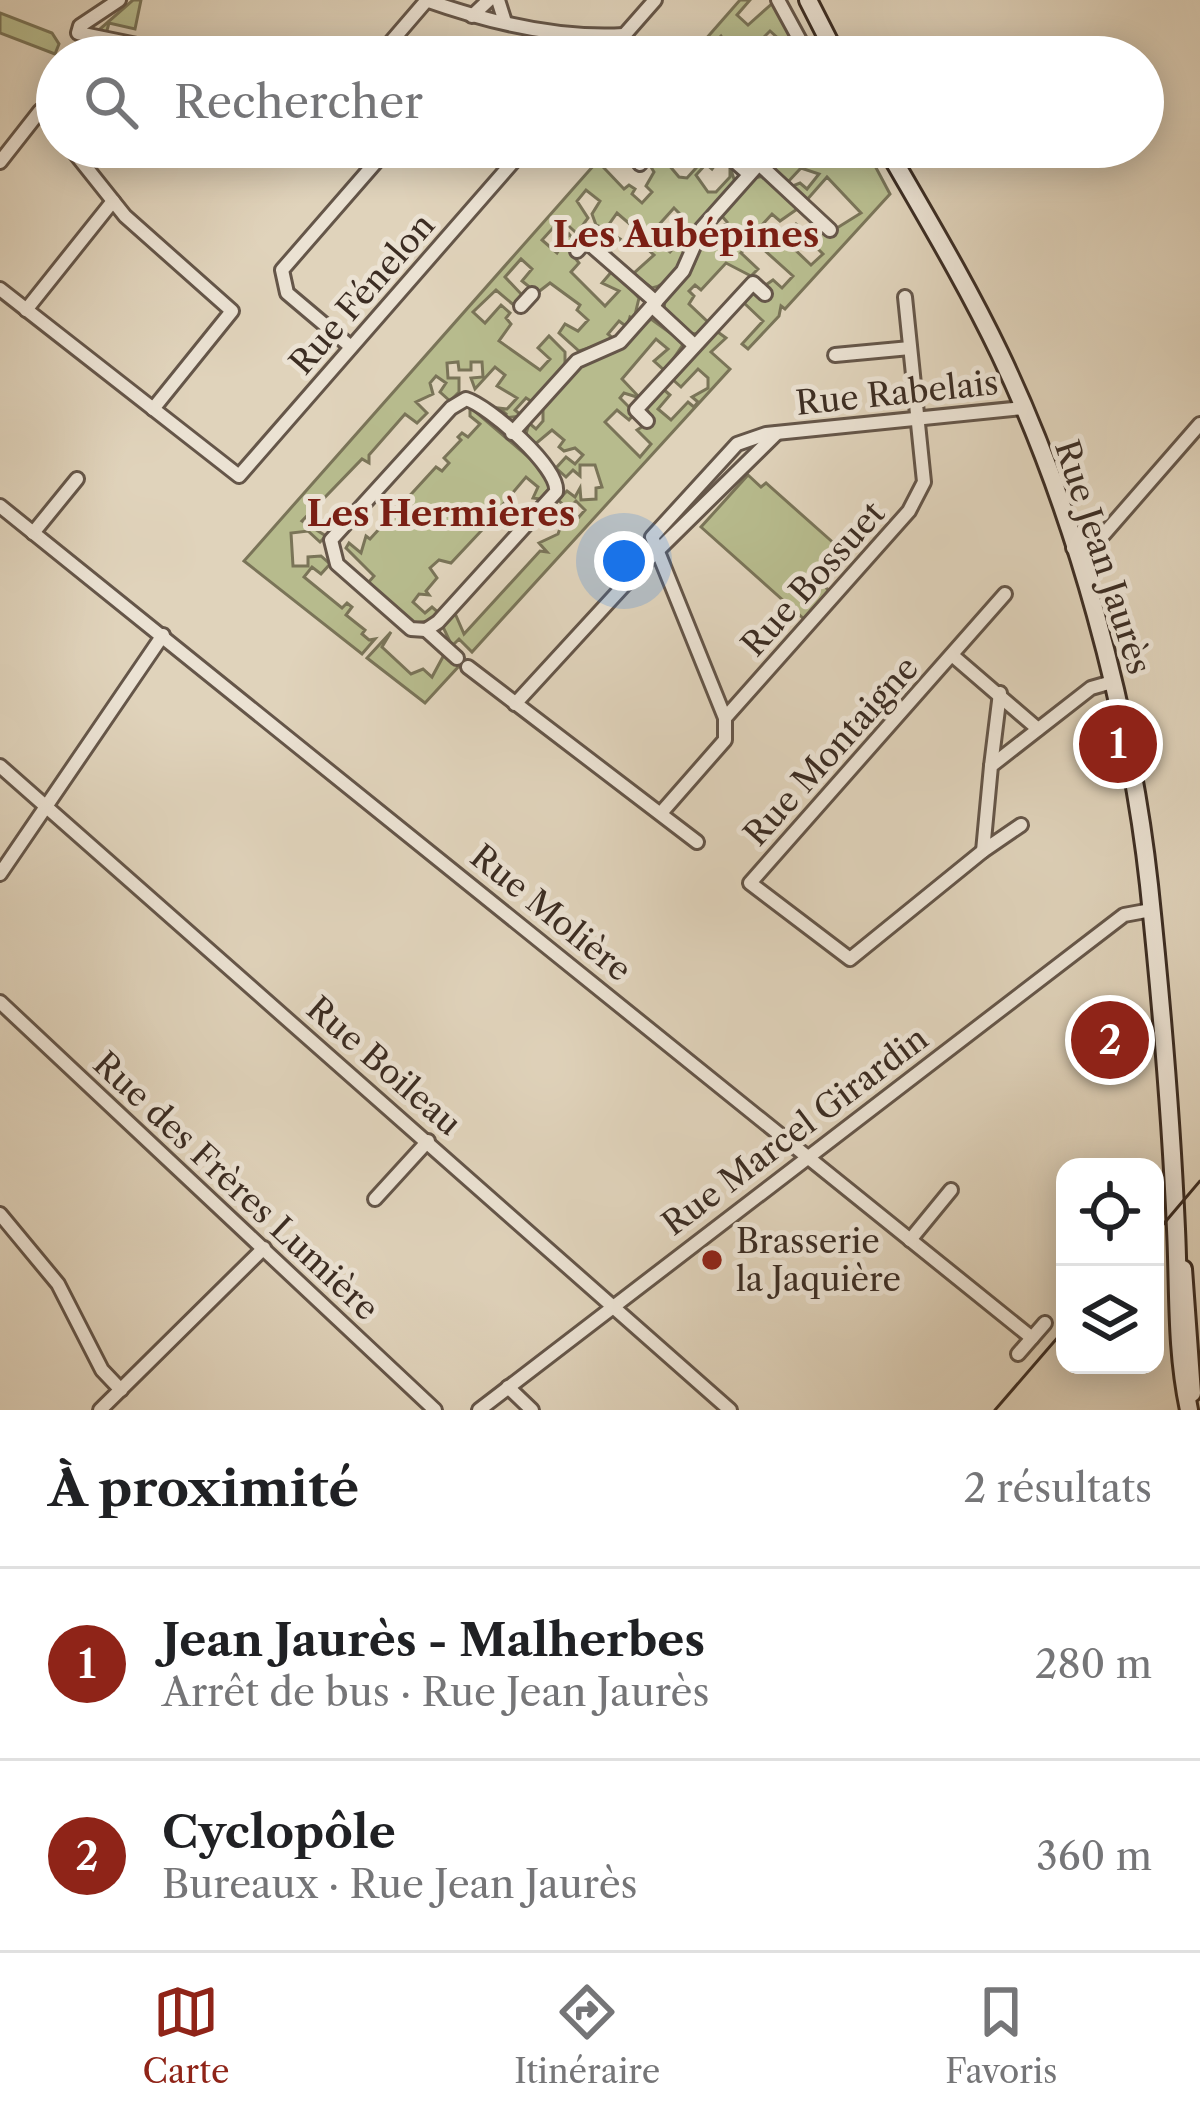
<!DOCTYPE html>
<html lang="fr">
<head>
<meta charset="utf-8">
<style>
	:root { --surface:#fff; --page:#f2f2f2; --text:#202124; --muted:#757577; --line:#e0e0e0; --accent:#8f2418 }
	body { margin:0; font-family:"Libre Caslon Text",serif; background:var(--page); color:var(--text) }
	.controls { position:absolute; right:36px; bottom:36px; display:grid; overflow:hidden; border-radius:24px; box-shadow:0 6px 30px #0003 }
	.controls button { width:108px; height:108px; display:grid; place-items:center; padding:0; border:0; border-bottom:3px solid var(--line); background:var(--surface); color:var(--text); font:60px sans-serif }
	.you { position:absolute; left:624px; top:561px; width:42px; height:42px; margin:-30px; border:9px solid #fff; border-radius:50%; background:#1a73e8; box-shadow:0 0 0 18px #1a73e833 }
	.badge { display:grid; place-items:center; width:78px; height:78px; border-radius:50%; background:var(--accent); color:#fff; font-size:39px; font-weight:700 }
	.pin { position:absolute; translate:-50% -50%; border:6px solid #fff; box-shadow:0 3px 12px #0006 }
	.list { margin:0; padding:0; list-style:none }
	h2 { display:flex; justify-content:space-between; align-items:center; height:156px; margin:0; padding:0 48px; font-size:51px }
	h2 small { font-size:39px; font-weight:400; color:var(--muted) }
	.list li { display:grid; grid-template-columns:78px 1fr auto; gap:36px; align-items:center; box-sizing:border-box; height:192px; padding:0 48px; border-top:3px solid var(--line) }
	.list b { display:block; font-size:45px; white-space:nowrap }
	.list p { margin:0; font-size:39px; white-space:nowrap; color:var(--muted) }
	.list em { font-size:39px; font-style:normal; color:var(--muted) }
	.icon { flex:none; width:66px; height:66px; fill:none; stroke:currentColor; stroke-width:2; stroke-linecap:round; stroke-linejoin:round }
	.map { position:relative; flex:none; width:1200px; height:1410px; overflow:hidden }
	.search { position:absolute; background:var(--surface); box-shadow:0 6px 30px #0003; left:36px; right:36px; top:36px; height:132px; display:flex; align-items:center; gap:30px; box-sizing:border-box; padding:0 42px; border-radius:66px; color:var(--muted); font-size:45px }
	.sheet { height:540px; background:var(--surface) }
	nav { display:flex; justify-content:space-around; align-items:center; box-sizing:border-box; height:168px; border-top:3px solid var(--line); background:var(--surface); font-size:33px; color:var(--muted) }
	nav a { display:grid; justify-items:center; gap:6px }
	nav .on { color:var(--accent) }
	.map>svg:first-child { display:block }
	.green { fill:#b7bb8d; stroke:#7a7458; stroke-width:3; fill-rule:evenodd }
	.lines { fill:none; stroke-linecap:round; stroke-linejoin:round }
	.street-casing { stroke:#655649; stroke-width:18 }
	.secondary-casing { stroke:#3c2d23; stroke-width:22 }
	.street { stroke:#ebe2d3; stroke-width:12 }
	.secondary { stroke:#ebe2d3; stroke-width:16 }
	.tram { stroke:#3c2d23; stroke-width:3 }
	.poi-dot { fill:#8f2418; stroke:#ebe2d3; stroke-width:4.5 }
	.labels { text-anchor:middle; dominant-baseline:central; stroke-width:10; stroke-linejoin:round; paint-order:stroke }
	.street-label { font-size:33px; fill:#3c2d23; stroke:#ebe2d3 }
	.poi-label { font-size:33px; fill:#3c2d23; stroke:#ebe2d3; text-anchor:start }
	.neighbourhood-label { font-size:36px; font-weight:bold; fill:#7a1f14; stroke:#ebe2d3 }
</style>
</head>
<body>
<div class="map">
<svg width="1200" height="1410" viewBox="0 0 1200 1410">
	<rect width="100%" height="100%" fill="#e0d3bb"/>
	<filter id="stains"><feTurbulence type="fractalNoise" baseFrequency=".00167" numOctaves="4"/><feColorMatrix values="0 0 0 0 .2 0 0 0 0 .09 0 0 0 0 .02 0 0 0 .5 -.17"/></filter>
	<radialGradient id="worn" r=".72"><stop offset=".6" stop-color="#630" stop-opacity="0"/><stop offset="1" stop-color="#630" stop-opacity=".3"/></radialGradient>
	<g class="green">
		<polygon points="133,0 141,0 135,29 109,23 106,34 100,29"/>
		<polygon points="740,0 750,0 737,15 748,25 774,2 796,41 789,48 770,31 759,42 776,57 736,57 721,36 711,46 722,57 690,57"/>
		<polygon points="0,13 52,33 59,44 55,54 0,33"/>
		<path d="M610,147H626L634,159L623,163L614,155L604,168L624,189L629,185L635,189L632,194L642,203L652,192L646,186L654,172L645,157L670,147L662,157L679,177L687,178L696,168L689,155L696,147H707L720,158L712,169L706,164L696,175L708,192H716L730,177V167L735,182C722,197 708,212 696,228C681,249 683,280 652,288L633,274L654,255L634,237L638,231L617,213L605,230L620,239L609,253L598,241L603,228L596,225L592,214L600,201L586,190L577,201L588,218L582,226L589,233L583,239L561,219L542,240L557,253L569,234L578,245L571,253L579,263L571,272L605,306L619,291L602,283L613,270L639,298L634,319L630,317L627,327L619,321L608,334L615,340L579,351L559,333L565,324L578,331L588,320L577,310L580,305L550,283L537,293L522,281L532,269L521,259L505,277L524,297L516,307L496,290L473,312L485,323L501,305L510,313L506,318L511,324L499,341L540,370L550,359L538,348L549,336L565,352V365L534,403L526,398L515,410L522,416L503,418L506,414L499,408L507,409L517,398L497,386L505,375L495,367L475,389L471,378L483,377L482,362H471V370H459L458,362L447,363L448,378H459V392L450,401L440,392L446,383L436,376L430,383L433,394L416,402L427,413L417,423L405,414L369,455V463L362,459L302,521L326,536L320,542L308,531L291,533L293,566H308V557L321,556L330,564L321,574L312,567L304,577L342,608L347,603L352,607L346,615L365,630L362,634L369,640L375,639L362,654L244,561ZM674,208L685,219L674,237L681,240L670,252L658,242L663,235L656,228Z"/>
		<polygon points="786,147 865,147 890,194 785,309 781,306 779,316 748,349 742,344 763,321 742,301 773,280 782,288 793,276 753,240 741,253 758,269 751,276 726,263 701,290 695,285 689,291 694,296 689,304 709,323 697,334 687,333 664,310 665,299 694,264 705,232 713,238 727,222 721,215 753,178 765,176 800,207 780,221 772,214 762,225 780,241 796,224 802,229 789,244 811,265 823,254 811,242 823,228 829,233 861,213 827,177 805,202 790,187 800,183 807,189 819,174 801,168 786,184 770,163"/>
		<polygon points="651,319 684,343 665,371 654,361 668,349 656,339 622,379 640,398 624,393 620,398 635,413 629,420 617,410 605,422 640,457 651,444 637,430 653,420 646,408 662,388 670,395 658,409 671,420 688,402 694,407 698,402 692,397 708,388 708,378 698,369 681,387 671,378 715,330 726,338 711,352 730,369 472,652 459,639 452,646 443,627 454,611 464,634 540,551 547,552 539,543 558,534 565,515 578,518 585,510 576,501 568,509 558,500 567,491 575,497 580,488 581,500 596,499 596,488 602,487 595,465 580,465 580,476 573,470 566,477 556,468 566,457 575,464 583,455 575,448 564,451 559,447 564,440 552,430 533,446 526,434 529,423 536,429 543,421 543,407 582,365 615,352"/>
		<polygon points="470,407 547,473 550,488 540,499 533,498 538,487 526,477 489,521 479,524 482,530 451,563 439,560 430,568 437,578 426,591 429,595 419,594 413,602 425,613 432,607 439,613 431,621 413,623 367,584 374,576 346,548 349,543 361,553 366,536 370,539 436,467 442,471 449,463 444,458 461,440 458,437 462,433 468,437 480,424 470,416"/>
		<polygon points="748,475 761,487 766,483 846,554 821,582 829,591 804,619 701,527"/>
		<polygon points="391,632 382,647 411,674 423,669 432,677 445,653 459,666 425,703 367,658"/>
	</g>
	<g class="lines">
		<g class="street-casing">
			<g id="street">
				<polyline points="119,0 80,26 78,33 196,57"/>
				<path d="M426,0C488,22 558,39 624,35"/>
				<polyline points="498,0 505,22"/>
				<polyline points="778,0 809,57"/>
				<polyline points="472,16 489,0"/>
				<polyline points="579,37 600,57"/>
				<polyline points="378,57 427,0"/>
				<polyline points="605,57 655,0"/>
				<polyline points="70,147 125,216 232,311 153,409"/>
				<polyline points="638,147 632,150 640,164"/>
				<polyline points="718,147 749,174"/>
				<polyline points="0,162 40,111 57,131"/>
				<polyline points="759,164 830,230"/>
				<polyline points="577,251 586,241 656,302"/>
				<polyline points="0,289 239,476 526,147"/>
				<polyline points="521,306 532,294"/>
				<polyline points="652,306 694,345"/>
				<polyline points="26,310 113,201"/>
				<polyline points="351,347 287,293 282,270 389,147"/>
				<polyline points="835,355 910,348"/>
				<path d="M466,399C489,406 560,468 556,492L438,622L426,630L411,629L337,564L331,540L451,408Z"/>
				<polyline points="647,421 636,410 753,283 765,294"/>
				<polyline points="512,433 577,361 620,342 683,271 702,228 774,147"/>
				<polyline points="0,506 1032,1338"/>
				<polyline points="33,533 77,479"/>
				<polyline points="1073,548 1104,534 1200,424"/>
				<polyline points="426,630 457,658"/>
				<polyline points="952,655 1038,729"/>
				<polyline points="468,667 697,842"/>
				<polyline points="515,704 640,568 777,433"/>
				<polyline points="725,718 652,537 737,444 766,434 1022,408"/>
				<polyline points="0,766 730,1410"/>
				<polyline points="991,766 1000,693"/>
				<polyline points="661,813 725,740 725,718 909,511 924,482 905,297"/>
				<polyline points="1021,825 983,851 991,766 1091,688 1112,682"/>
				<polyline points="983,851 850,959 750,883 1005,594"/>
				<polyline points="0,874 163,635"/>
				<polyline points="0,1002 435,1410"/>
				<polyline points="375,1199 428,1141"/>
				<polyline points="0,1214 58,1284 102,1370 121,1390"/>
				<polyline points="910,1240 951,1190"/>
				<polyline points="1018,1354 1045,1323"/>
				<polyline points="508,1387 532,1410"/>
				<polyline points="100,1410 264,1248"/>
				<polyline points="479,1410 1124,915 1151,910"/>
			</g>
		</g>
		<g class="secondary-casing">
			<g id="secondary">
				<polyline points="808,0 837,57"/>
				<path d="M886,147C925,215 966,283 1000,354C1075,511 1130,712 1149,885C1161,999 1171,1115 1176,1229C1179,1291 1176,1349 1189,1410"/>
				<polyline points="1183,1269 1192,1393"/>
			</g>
		</g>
		<use href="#street" class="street"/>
		<use href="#secondary" class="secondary"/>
		<g class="tram">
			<polyline points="1155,1234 1200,1181"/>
			<polyline points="995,1410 1065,1329"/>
		</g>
	</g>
	<circle class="poi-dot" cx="712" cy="1260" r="12"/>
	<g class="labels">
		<g class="street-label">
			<text transform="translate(362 294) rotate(-49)">Rue Fénelon</text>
			<text transform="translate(897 393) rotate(-6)">Rue Rabelais</text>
			<text transform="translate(1103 557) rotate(72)">Rue Jean Jaurès</text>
			<text transform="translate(813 579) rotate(-48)">Rue Bossuet</text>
			<text transform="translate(831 751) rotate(-48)">Rue Montaigne</text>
			<text transform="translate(551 913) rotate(39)">Rue Molière</text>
			<text transform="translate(384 1066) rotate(41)">Rue Boileau</text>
			<text transform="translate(795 1131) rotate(-37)">Rue Marcel Girardin</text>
			<text transform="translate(236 1186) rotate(43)">Rue des Frères Lumière</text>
		</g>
		<g class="poi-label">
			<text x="736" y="1241">Brasserie<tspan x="736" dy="38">la Jaquière</tspan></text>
		</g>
		<g class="neighbourhood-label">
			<text x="686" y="234">Les Aubépines</text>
			<text x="441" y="513">Les Hermières</text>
		</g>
	</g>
	<rect width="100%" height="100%" filter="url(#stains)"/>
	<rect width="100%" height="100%" fill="url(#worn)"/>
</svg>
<div class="controls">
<button><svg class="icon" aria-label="locate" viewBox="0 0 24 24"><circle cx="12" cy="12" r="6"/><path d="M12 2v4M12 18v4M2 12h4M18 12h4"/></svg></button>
<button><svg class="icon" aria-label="layers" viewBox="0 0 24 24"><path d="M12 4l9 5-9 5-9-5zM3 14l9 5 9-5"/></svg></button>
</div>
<div class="you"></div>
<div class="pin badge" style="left:1118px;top:744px">1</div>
<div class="pin badge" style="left:1110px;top:1040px">2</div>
<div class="search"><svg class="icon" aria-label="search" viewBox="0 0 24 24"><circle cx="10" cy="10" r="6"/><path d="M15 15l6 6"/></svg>Rechercher</div>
</div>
<section class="sheet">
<h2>À proximité<small>2 résultats</small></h2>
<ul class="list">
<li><span class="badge">1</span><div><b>Jean Jaurès - Malherbes</b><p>Arrêt de bus · Rue Jean Jaurès</p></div><em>280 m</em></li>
<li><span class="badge">2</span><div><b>Cyclopôle</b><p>Bureaux · Rue Jean Jaurès</p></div><em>360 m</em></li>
</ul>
</section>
<nav>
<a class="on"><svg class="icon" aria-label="map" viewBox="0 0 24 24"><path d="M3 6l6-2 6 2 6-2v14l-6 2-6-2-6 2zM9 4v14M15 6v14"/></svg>Carte</a>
<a><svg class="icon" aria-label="directions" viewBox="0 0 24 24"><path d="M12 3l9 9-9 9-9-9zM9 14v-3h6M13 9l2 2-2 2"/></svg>Itinéraire</a>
<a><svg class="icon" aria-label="saved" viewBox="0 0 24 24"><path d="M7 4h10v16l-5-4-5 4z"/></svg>Favoris</a>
</nav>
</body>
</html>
